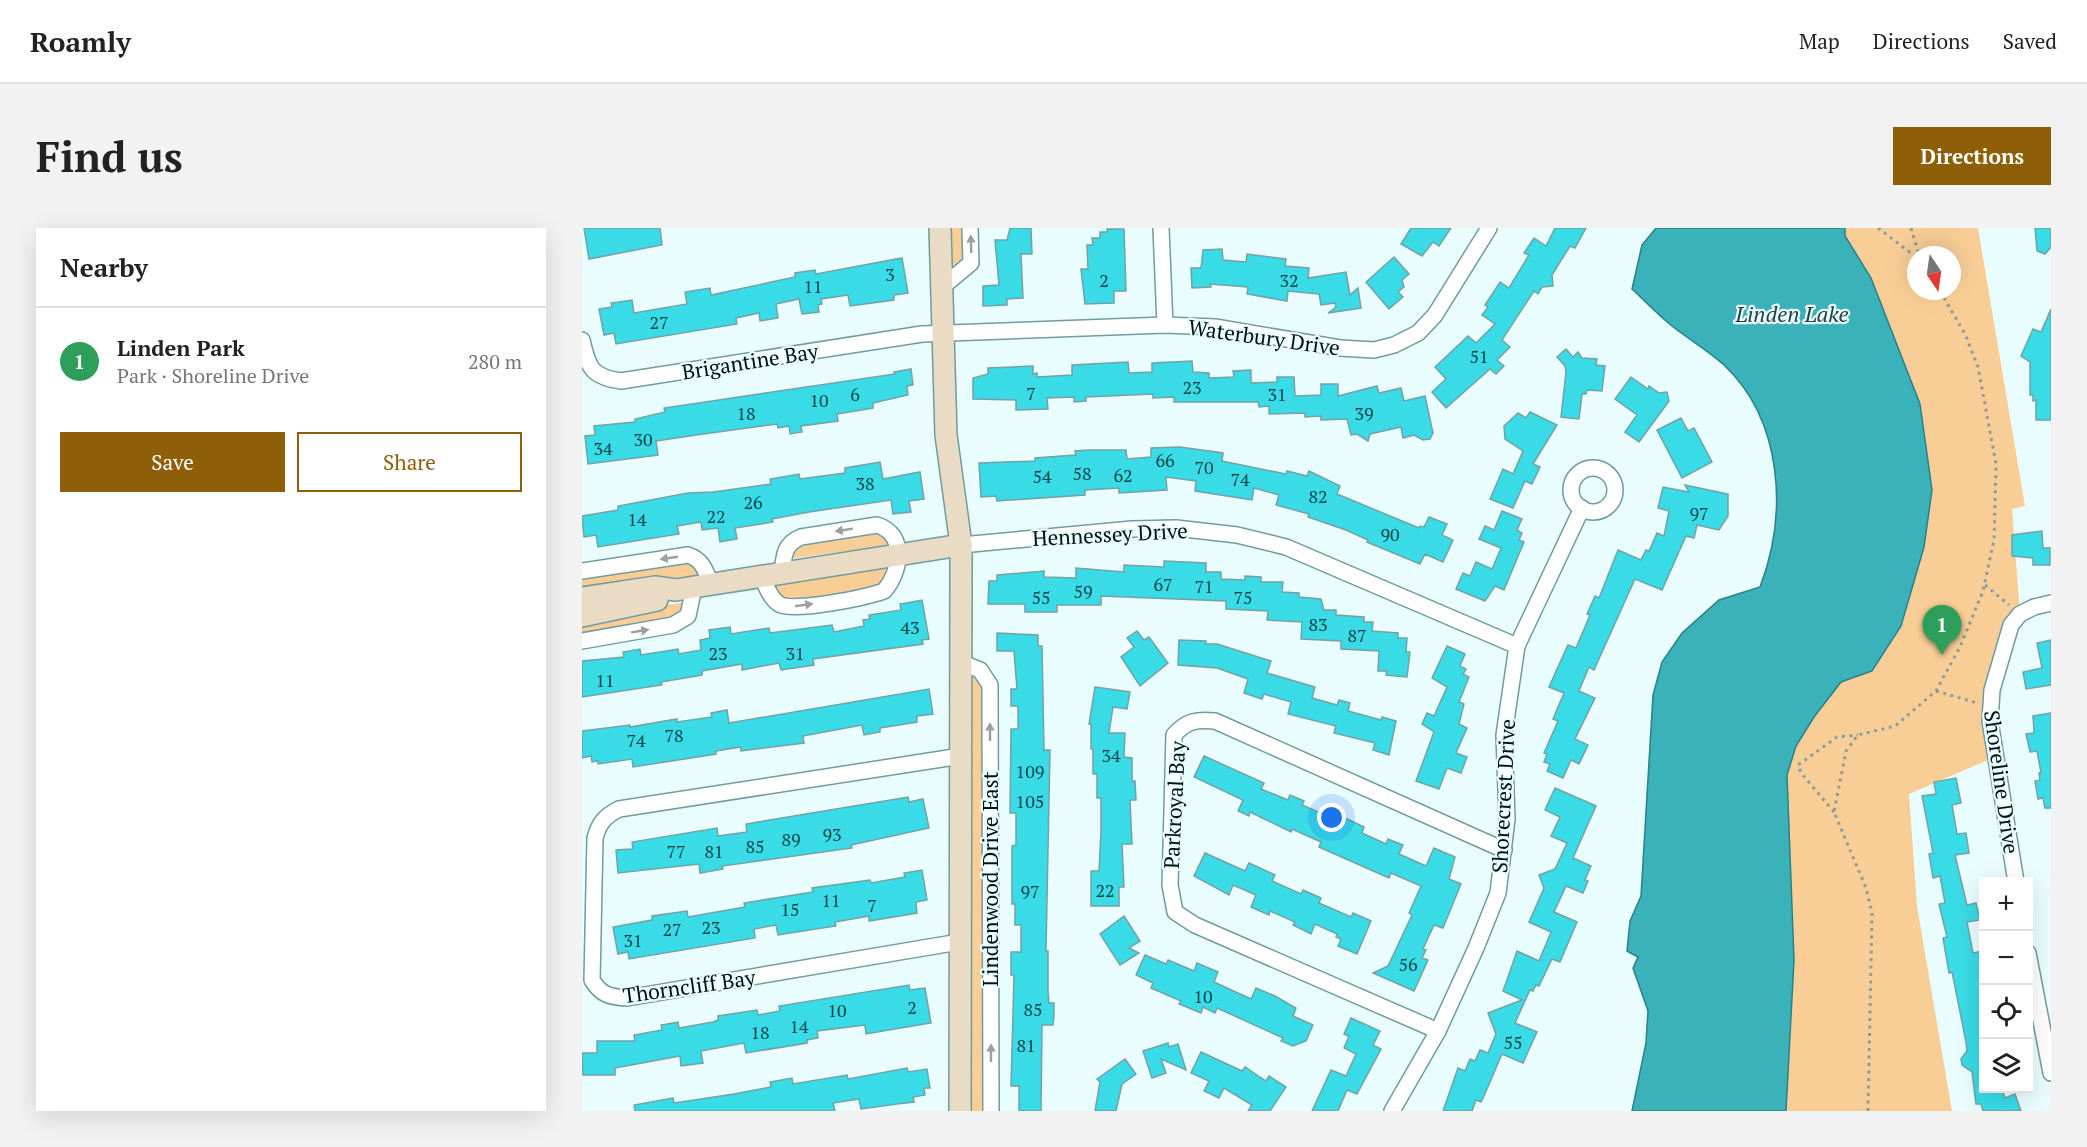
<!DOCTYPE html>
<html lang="en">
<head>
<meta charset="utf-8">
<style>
	:root { --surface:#fff; --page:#f2f2f2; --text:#222; --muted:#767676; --line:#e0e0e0; --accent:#8e5e09 }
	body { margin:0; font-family:"PT Serif",serif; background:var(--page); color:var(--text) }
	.controls { position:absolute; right:18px; bottom:18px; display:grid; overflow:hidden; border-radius:0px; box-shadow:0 6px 24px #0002 }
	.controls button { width:54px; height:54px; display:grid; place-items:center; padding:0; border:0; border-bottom:2px solid var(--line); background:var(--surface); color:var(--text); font:30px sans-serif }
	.compass { position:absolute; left:1325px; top:18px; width:54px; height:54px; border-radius:50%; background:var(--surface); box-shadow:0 6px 24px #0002; rotate:167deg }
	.you { position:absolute; left:750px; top:590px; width:21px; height:21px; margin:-15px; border:4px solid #fff; border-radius:50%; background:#1a73e8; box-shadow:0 0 0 9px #1a73e833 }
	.badge { display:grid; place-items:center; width:39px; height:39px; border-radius:50%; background:var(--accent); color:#fff; font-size:20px; font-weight:700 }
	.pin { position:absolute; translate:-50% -50px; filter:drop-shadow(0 2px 3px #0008) }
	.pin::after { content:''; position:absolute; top:32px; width:21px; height:18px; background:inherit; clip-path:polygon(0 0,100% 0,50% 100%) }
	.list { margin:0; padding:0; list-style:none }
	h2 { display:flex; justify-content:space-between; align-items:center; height:78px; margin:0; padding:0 24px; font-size:26px }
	h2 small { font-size:20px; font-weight:400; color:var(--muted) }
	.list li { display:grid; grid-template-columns:39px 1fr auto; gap:18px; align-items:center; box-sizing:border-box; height:108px; padding:0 24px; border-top:2px solid var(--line) }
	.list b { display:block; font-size:22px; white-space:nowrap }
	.list p { margin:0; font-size:20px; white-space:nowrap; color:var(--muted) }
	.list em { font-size:20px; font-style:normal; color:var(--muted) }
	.actions { display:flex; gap:12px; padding:18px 24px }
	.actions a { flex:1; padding:14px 0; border:2px solid var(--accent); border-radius:0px; text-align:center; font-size:21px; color:var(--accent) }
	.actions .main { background:var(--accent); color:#fff }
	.icon { flex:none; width:33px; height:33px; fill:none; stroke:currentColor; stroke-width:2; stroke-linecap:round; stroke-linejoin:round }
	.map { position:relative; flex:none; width:1469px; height:883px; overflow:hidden; border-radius:0px }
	header { display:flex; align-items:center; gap:36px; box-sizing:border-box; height:84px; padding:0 30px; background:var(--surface); border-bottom:2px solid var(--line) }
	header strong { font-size:28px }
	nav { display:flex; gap:33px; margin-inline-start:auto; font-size:21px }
	.intro { display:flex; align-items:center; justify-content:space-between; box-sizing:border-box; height:144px; padding:0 36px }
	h1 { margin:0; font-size:42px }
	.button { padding:15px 27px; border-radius:0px; background:var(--accent); color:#fff; font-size:21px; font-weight:700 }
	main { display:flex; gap:36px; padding:0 36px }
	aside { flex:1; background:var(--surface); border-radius:0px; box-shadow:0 6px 24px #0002 }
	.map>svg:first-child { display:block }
	.green { fill:#f9ce96; fill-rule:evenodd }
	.water { fill:#3bb1b9; stroke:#2a8187; stroke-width:1.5 }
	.building { fill:#38dbe6; stroke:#73a1a4; stroke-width:1.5 }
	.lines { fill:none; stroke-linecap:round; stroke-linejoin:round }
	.street-casing { stroke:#6f9ca0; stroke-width:18 }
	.secondary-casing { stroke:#6f9ca0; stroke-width:24 }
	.path { stroke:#8c9d9e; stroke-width:3; stroke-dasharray:3 4.5; stroke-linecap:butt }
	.street { stroke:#fff; stroke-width:15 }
	.secondary { stroke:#eadbc4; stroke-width:21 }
	.oneway { fill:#9aa0a1 }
	.labels { text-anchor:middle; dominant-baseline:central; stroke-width:4.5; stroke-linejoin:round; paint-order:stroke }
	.number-label { font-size:18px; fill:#104448 }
	.street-label { font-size:21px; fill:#021113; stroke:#eafdfe }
	.water-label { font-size:22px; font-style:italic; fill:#274042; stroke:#eafdfe }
</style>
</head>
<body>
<header>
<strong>Roamly</strong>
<nav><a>Map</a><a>Directions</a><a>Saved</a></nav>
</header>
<div class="intro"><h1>Find us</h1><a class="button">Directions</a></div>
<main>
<aside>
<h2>Nearby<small></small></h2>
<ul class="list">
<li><span class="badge" style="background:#2e9e5b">1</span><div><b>Linden Park</b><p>Park · Shoreline Drive</p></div><em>280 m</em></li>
</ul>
<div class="actions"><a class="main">Save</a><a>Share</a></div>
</aside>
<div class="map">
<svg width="1469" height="883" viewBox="0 0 1469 883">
	<rect width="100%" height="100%" fill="#eafdfe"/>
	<g class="green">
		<polygon points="358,0 388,0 389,35 359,60"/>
		<path d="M1263,0H1396L1443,278L1430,281L1438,386L1410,462L1413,529L1327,566L1335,678L1370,883H1204L1212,732L1205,547L1214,518L1232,489L1259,454L1273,449L1319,398L1342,319L1350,262L1289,50L1263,8ZM1334,27H1370V63H1334Z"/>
		<polygon points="296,304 303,308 307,317 207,331 215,316"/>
		<polygon points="108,334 117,345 114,348 0,362 0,349"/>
		<polygon points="303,340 306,345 298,357 292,360 208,373 201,371 192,360 195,357"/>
		<polygon points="102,374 102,381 94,390 0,406 0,393"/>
		<polygon points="389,447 402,455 403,883 388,883"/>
	</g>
	<path class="water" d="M1074,0H1263V8L1289,50L1338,176L1350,262L1342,319L1319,398L1290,443L1259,454L1232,489L1214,518L1205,547L1212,732L1204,883H1050L1064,815L1066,783L1051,740L1056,729L1045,723L1048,693L1059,668L1071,467L1080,434L1100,405L1137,372L1178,359C1206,286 1201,193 1142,137C1126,122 1106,111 1090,98C1076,87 1063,73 1050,61L1060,17Z"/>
	<g class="building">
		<polygon points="2,0 78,0 80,17 7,31"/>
		<polygon points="428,0 449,0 450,26 439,26 441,70 425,71 425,77 401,78 401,58 417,57 413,12 425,12"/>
		<polygon points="829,0 869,0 857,18 851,14 840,28 819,16"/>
		<polygon points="973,0 1004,0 993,20 988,18 970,47 971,58 960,59 956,66 952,63 920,112 928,119 915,132 922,138 914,146 908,141 864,180 850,164 864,151 853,139 886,108 894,115 913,96 900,87 906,79 903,77 918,54 927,60 947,27 942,25 952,10 964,18"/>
		<polygon points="1453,0 1469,0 1469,19 1463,26 1455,23"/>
		<polygon points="525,1 542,1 544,63 532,63 532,75 503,76 499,41 506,41 505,17 511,17 510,10 518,10 518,4 525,4"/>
		<polygon points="640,21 641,32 664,34 665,26 704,31 703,38 727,40 726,50 764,44 768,67 776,60 779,80 746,85 754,79 753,75 739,77 737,66 706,63 705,73 665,66 666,59 628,56 629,59 610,60 609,40 619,40 621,22"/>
		<polygon points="812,29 827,46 820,52 822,59 816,64 821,69 807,81 784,54"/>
		<polygon points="320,30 326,65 312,67 312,72 268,78 266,67 239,71 240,76 236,77 237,84 220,86 217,71 194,76 196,90 178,93 177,85 154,90 155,96 34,116 32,105 22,107 17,81 30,79 29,75 50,72 52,85 105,76 103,64 128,60 129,67 213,49 213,45 233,42 234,46"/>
		<polygon points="1469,81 1469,192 1454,192 1454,172 1451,173 1451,167 1448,167 1448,134 1439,128 1451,101 1459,104"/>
		<polygon points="984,121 991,129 996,124 1000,130 1015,131 1014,137 1023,138 1020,163 1005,162 1004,166 1000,166 997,191 979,189 984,144 983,138 975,129"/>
		<polygon points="610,133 611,144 627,145 627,150 652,149 651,143 669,142 669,155 695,154 695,149 712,149 713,168 739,167 739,156 756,156 756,168 795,158 797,165 819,160 822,173 843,168 851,205 848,211 841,212 832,207 821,210 819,199 788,206 786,213 775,206 769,207 765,191 739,192 739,188 723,189 723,185 687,186 687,178 677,179 676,174 592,174 592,169 571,170 571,166 504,169 504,173 492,174 492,169 465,170 466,181 434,182 434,172 391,171 391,150 406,146 406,140 451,138 451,146 455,145 455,149 490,147 490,137 546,134 547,145 570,144 570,135"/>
		<polygon points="329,141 331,157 325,158 326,167 291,175 291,180 255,186 256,193 219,198 220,204 208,206 207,198 196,200 195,196 114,207 74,213 76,227 6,236 3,208 13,207 12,198 53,194 53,191 83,184 82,180 313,146 312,144"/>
		<polygon points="1049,149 1066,161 1067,158 1077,165 1085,164 1087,173 1057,214 1043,204 1055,187 1033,171"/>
		<polygon points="948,184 975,197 951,236 958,239 950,256 943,253 931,280 908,271 921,241 931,246 941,223 923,211 922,198 936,185 944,190"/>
		<polygon points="1099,190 1106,203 1112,200 1130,234 1100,250 1075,202"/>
		<polygon points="598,219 641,225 640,233 704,246 705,243 725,248 727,243 758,258 755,266 837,300 838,298 842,299 847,289 865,296 860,307 871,312 861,334 843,326 838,336 785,314 786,312 764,302 726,289 727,286 694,277 697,267 672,260 670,272 613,263 614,253 584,249 585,262 537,265 537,260 503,262 503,267 415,273 414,268 399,269 397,235 453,233 453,230 494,227 493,223 506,222 544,222 545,231 569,229 569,220"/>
		<polygon points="298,234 301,251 338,244 342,271 327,273 329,284 311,286 309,272 227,284 190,291 191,294 153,300 155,311 138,314 136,300 120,302 119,294 95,298 97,306 16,319 14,307 2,309 0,288 36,282 36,278 106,265 131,264 189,256 188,251 217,246 218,251 263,245 263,240"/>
		<polygon points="1103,257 1146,266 1146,288 1137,302 1115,297 1112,310 1104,308 1080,362 1053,351 1012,442 1007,439 997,463 1013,470 993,511 1006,517 997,536 989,532 981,550 965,543 968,536 962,534 965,526 962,525 976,493 971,491 982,465 967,459 975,441 986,417 994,420 1008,387 1005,386 1013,368 1017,370 1036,322 1059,332 1064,322 1067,323 1075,305 1082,308 1087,283 1076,280 1081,259 1107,264"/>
		<polygon points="920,283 940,291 935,302 940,305 937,312 942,314 922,362 913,358 903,373 874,361 881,345 888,348 894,334 910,341 919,320 897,311 903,298 912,302"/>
		<polygon points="1460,303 1461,320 1468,320 1468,337 1451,337 1451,330 1430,328 1430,307"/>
		<polygon points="582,333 624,335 624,344 639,344 639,351 663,352 663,348 679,349 679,354 701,354 700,364 717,365 717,369 739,371 742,382 754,382 754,387 782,389 782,394 791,394 790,403 816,405 816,410 825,410 824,424 828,424 825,449 804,447 805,443 796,443 797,423 759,421 759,413 719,411 720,394 685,392 686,383 644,381 644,373 519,368 519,377 475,377 475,384 443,384 443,376 406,376 407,353 415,353 415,347 462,343 462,349 494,350 494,340 542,344 542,337 582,339"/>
		<polygon points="340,372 347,411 340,412 341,416 231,431 232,437 199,442 197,435 160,442 160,436 120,443 120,447 79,454 80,457 0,469 0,433 42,429 41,424 58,421 59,427 96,421 97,426 119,422 118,412 128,410 127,402 148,399 149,406 187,400 188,405 250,397 252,404 282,398 281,392 288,391 287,387 319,382 318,376"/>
		<polygon points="555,403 562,412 567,409 586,435 558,458 539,429 552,419 545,410"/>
		<polygon points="415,405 456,407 456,418 460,418 462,522 468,522 464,723 466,723 466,763 467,775 472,775 472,788 471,797 460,797 459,883 437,883 437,858 429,858 432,747 429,747 429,724 439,724 439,697 433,697 433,676 430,676 430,618 434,617 434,585 428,585 429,501 436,501 436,478 429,478 429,461 435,461 432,423 415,423"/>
		<polygon points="597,412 624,413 624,416 635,416 689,433 685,445 733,459 730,470 755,477 757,472 768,475 766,483 799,492 800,489 814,493 807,527 791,522 793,515 752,505 754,498 706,486 709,474 682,466 680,471 662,465 666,451 635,440 596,437"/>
		<polygon points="1469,412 1469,457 1444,461 1441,444 1460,440 1455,415"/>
		<polygon points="865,418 883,426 878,438 884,441 881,446 887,449 877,474 882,476 877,496 885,500 874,525 885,529 879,545 865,540 857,561 834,553 852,504 840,496 845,485 852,488 865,459 850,450"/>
		<polygon points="513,459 548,464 545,481 531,479 527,505 543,505 542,529 550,530 550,553 553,553 554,572 548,572 550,616 540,616 542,659 537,659 537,678 509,678 509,643 517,643 519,604 519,570 515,570 515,546 511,546 511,521 509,521 509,496 507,496"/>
		<polygon points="347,461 351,486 335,488 335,494 298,500 298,504 282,507 280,497 221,508 222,515 159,523 159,519 134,523 134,526 51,539 50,531 16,536 16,533 10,534 9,528 0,530 0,503 48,497 48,499 95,491 95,494 130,489 129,485 145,482 147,495"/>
		<polygon points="1469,485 1469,580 1463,580 1461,570 1456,571 1453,553 1458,552 1457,545 1459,545 1455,523 1448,524 1444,506 1452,505 1451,488"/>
		<polygon points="622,528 682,555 679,561 706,572 708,567 722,573 720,577 757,593 759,588 782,599 780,605 804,616 806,611 821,617 817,626 844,638 852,620 873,629 867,651 879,656 861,700 852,697 841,721 844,722 840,730 846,732 832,763 791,745 806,738 830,687 827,685 839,658 809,645 807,650 737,619 739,614 710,601 709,604 668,584 667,588 656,583 661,572 612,549"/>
		<polygon points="1374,550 1379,575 1370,577 1375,606 1384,605 1387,625 1373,627 1385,677 1394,675 1398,692 1385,694 1391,725 1401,723 1401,861 1420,861 1423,870 1433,866 1439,883 1401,883 1399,876 1394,876 1390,844 1380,837 1379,831 1385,823 1384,814 1370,744 1367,745 1361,710 1365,709 1357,676 1363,675 1358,648 1351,650 1347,626 1351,625 1340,568 1354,566 1352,554"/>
		<polygon points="973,560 1014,578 991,630 1009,638 1003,652 1006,653 1001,665 984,658 972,684 995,694 978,734 970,731 957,758 954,757 951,763 948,762 933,795 955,804 941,835 920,826 902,868 899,874 894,872 890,883 861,883 876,840 883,843 888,831 893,833 898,822 906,825 914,806 906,785 940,772 921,763 935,723 957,733 969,704 947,694 962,660 957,647 973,641 985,615 969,608 978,589 963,582"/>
		<polygon points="326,569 327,574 341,571 347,600 269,617 270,620 140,638 141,641 118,645 117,636 36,645 34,622 51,621 50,614 135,600 136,608 165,604 164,596"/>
		<polygon points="623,625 663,643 667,635 693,647 690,653 719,666 721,662 739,670 737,675 769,689 771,685 789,693 775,726 756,718 759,711 754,709 755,706 733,696 729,706 711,697 713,694 688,683 687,687 669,679 674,667 651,657 647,667 612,648"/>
		<polygon points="340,642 345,672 334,674 335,685 287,693 287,688 253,694 254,698 196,707 194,697 172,701 173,710 47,731 46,724 36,726 31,699 70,692 70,688 105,683 106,689 163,679 162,675 231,664 230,660 288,652 289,655 323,649 322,645"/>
		<polygon points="542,688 558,713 547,720 557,725 538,737 518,706"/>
		<polygon points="563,727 584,736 586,732 612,743 615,735 636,744 632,754 669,771 674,760 693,768 714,780 711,788 731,797 724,813 711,818 699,813 701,810 635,780 633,785 621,779 619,785 597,776 599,773 569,760 571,755 554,747"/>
		<polygon points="327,757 328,762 343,760 349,795 284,806 283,797 235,803 236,810 225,812 225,815 164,825 162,815 119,823 121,835 99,838 98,828 33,840 33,847 1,847 0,825 15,825 15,813 53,813 52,807 80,802 79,797 96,794 97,800 131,794 136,792 136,788 175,782 176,787 198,783 197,778"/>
		<polygon points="769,790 798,803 791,817 799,821 775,866 765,862 756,883 730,883 749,842 764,848 774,826 762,820 767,808 762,806"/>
		<polygon points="586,815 587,819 596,816 604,842 579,831 584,845 570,850 561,823"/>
		<polygon points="619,824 660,843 663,839 684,853 687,848 704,859 688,883 666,883 670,877 642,860 637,870 622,863 627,853 609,845"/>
		<polygon points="543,831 554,846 540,856 534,883 513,883 518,854 515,851"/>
		<polygon points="325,840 326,844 345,841 348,860 342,860 343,867 331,869 332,874 315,876 279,881 277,871 251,875 253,883 53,883 52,877 91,870 92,875 152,866 189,859 188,854 210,850 211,856 265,847 266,851"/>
	</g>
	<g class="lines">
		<g class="street-casing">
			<g id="street">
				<polyline points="579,0 583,97"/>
				<polyline points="359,60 389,35 388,0"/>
				<path d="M0,112C6,139 9,149 39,153L340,106L583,97L633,99L758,120L792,122L812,117L836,105L853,87L907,0"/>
				<circle cx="1011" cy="262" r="22"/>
				<polyline points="379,317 550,301 594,300 655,307 704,319 935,418"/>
				<path d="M0,343L106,327C121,332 123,342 129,356"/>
				<path d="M180,349C184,358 188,370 197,376C211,385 285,369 302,363C319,344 325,306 295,297L219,309C202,316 202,327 200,345"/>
				<polyline points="0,413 91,397 106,388 112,359"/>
				<polyline points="380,435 398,442 408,457 409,883"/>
				<polyline points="1434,654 1408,493 1410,462 1429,397 1438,386 1452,379 1469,375"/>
				<path d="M377,714L45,770C28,769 19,767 10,752L13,610C17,595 23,588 37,581L379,528"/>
				<polyline points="1446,725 1469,845"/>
				<path d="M856,803L613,697L593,684L588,657L592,507C604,493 615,491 633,493L922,622"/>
				<polyline points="810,883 856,803 894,720 916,665 925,591 922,507 935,418 1000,280"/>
			</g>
		</g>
		<g class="secondary-casing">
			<g id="secondary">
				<polyline points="358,0 364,207 379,317 379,341 378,883"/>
				<polyline points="0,370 73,359 94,362 112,359 379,317"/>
				<polyline points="0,388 75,372"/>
			</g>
		</g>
		<g class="path">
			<polyline points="1296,0 1334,29"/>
			<polyline points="1329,0 1337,27"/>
			<polyline points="1403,357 1427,377"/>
			<polyline points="1354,463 1395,475"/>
			<polyline points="1252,584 1219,545 1216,537 1255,509 1276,507"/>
			<polyline points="1286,883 1290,685 1284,660 1252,584 1264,523 1276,507 1313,498 1354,463 1378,419 1401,363 1412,312 1414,236 1396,139 1383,106 1358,63"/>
		</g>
		<use href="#street" class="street"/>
		<use href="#secondary" class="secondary"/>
	</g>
	<defs><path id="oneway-solid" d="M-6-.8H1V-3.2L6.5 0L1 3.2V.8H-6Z" transform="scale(1.5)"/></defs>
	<g class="oneway">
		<use href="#oneway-solid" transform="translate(389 16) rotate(-92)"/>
		<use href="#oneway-solid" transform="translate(262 302) rotate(171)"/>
		<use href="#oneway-solid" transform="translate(87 330) rotate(172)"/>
		<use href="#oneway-solid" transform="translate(222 377) rotate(-8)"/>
		<use href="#oneway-solid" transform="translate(58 403) rotate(-9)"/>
		<use href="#oneway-solid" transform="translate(408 504) rotate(-90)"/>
		<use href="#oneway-solid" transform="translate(409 825) rotate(-90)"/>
	</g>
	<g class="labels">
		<g class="number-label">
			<text x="308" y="46">3</text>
			<text x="522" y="52">2</text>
			<text x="707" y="52">32</text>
			<text x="231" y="58">11</text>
			<text x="77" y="94">27</text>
			<text x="897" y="128">51</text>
			<text x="610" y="159">23</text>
			<text x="449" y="165">7</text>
			<text x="273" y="166">6</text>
			<text x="695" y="166">31</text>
			<text x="237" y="172">10</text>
			<text x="164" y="185">18</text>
			<text x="782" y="185">39</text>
			<text x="61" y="211">30</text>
			<text x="21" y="220">34</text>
			<text x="583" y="232">66</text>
			<text x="622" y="239">70</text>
			<text x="500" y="245">58</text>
			<text x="541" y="247">62</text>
			<text x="460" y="248">54</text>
			<text x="658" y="251">74</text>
			<text x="283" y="255">38</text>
			<text x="736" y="268">82</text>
			<text x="171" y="274">26</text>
			<text x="1117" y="285">97</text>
			<text x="134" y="288">22</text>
			<text x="55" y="291">14</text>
			<text x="808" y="306">90</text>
			<text x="581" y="356">67</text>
			<text x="622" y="358">71</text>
			<text x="501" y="363">59</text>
			<text x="459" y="369">55</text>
			<text x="661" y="369">75</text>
			<text x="736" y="396">83</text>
			<text x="328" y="399">43</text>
			<text x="775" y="407">87</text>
			<text x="136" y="425">23</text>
			<text x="213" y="425">31</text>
			<text x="23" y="452">11</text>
			<text x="92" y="507">78</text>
			<text x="54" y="512">74</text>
			<text x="529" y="527">34</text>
			<text x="448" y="543">109</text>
			<text x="448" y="573">105</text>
			<text x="250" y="606">93</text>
			<text x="209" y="611">89</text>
			<text x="173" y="618">85</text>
			<text x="94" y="623">77</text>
			<text x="132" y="623">81</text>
			<text x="523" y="662">22</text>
			<text x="448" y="663">97</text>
			<text x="249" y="672">11</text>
			<text x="290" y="677">7</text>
			<text x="208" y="681">15</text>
			<text x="129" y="699">23</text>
			<text x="90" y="701">27</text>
			<text x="51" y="712">31</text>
			<text x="826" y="736">56</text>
			<text x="621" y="768">10</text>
			<text x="330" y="779">2</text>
			<text x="451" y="781">85</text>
			<text x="255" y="782">10</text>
			<text x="217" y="798">14</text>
			<text x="178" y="804">18</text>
			<text x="931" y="814">55</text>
			<text x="444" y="817">81</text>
		</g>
		<g class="street-label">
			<text transform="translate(682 109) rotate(8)">Waterbury Drive</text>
			<text transform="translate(168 133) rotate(-9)">Brigantine Bay</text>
			<text transform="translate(528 306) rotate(-3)">Hennessey Drive</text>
			<text transform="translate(1420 554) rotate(82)">Shoreline Drive</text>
			<text transform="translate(921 568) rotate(-87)">Shorecrest Drive</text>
			<text transform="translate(592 577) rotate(-87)">Parkroyal Bay</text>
			<text transform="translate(408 651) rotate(-90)">Lindenwood Drive East</text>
			<text transform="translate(107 758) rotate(-8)">Thorncliff Bay</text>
		</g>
		<g class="water-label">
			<text x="1210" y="85">Linden Lake</text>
		</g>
	</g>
</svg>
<div class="controls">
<button>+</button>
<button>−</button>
<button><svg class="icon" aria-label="locate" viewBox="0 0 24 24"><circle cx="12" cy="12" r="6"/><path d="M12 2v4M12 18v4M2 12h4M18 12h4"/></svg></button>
<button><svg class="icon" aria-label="layers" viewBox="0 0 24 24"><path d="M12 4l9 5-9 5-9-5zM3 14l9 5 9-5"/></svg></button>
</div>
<svg class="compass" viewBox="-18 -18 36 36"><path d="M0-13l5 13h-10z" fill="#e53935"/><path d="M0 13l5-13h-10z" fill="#767676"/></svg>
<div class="you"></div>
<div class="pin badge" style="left:1360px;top:427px;background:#2e9e5b">1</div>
</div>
</main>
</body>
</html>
